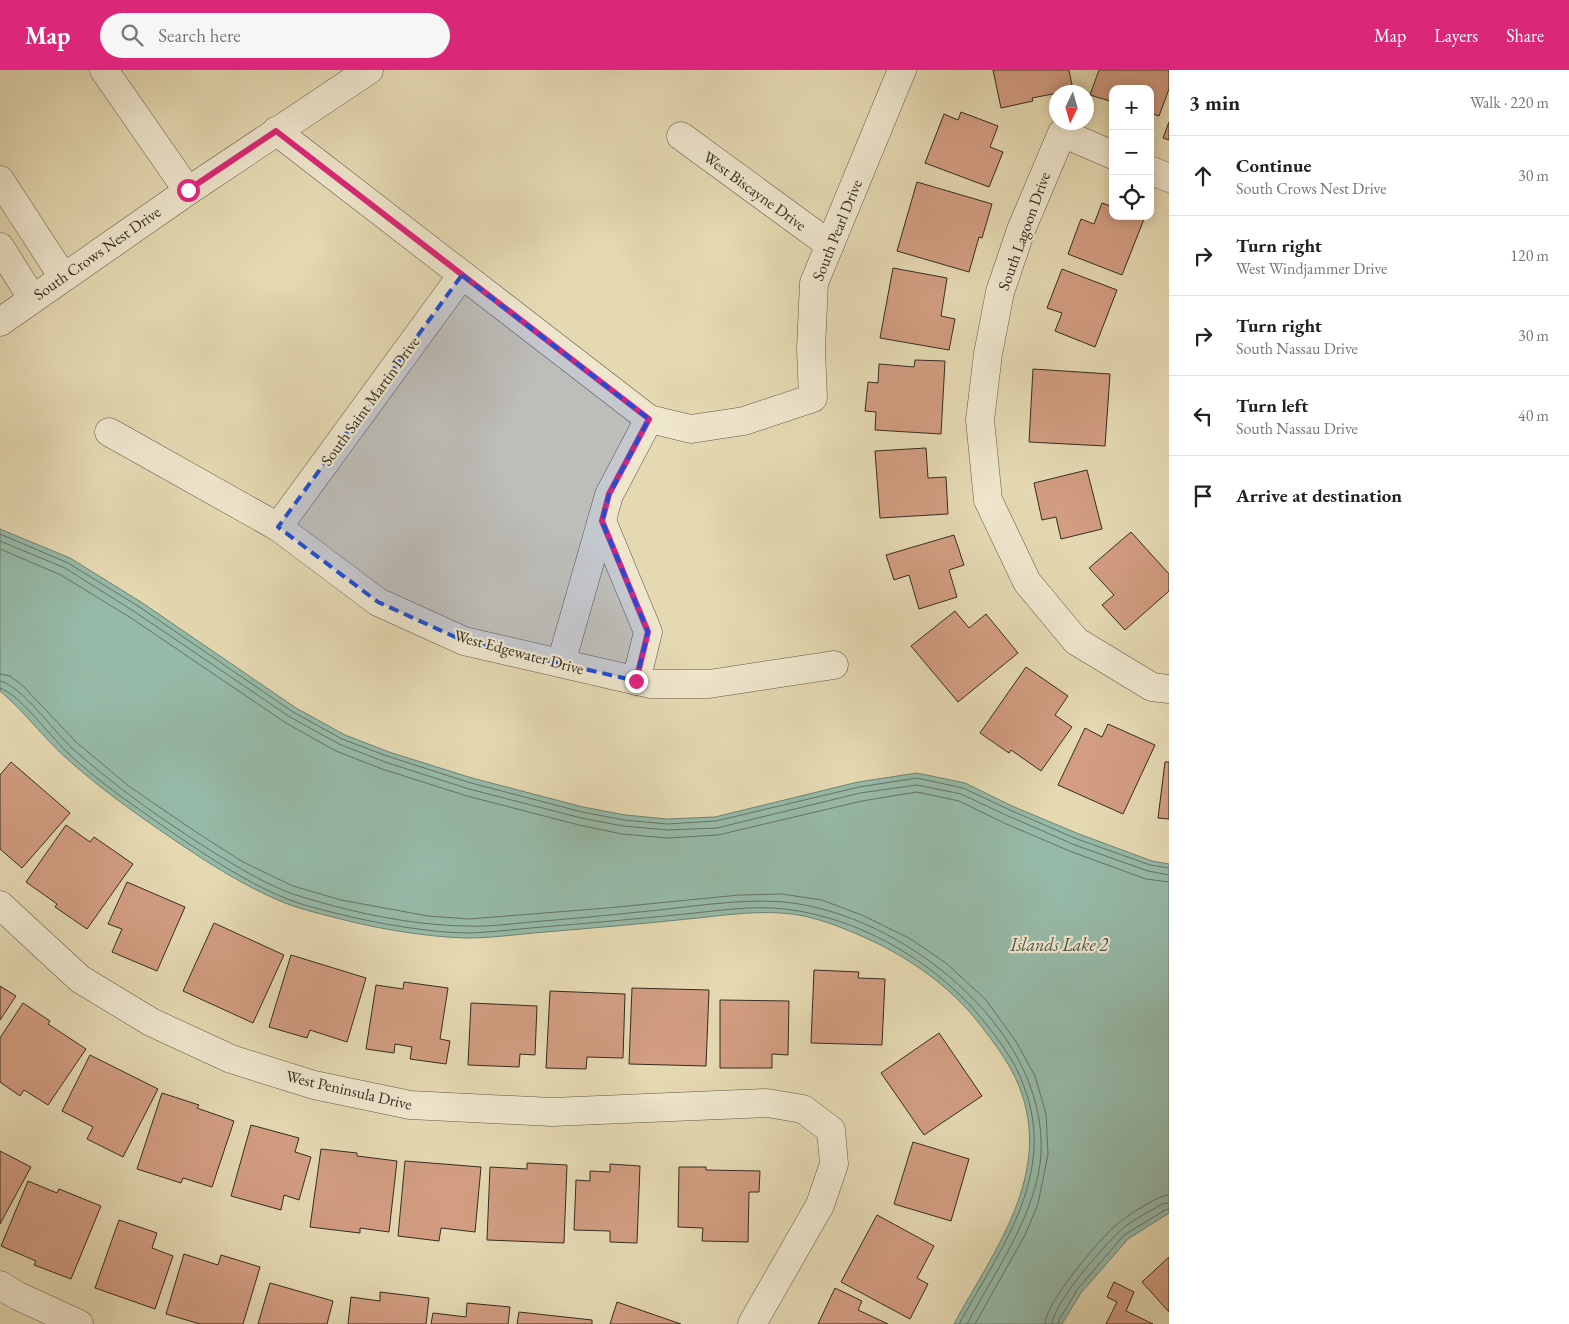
<!DOCTYPE html>
<html lang="en">
<head>
<meta charset="utf-8">
<style>
	:root { --surface:#fff; --page:#f6f6f6; --text:#222; --muted:#767676; --line:#e0e0e0; --accent:#db2777 }
	body { margin:0; font-family:"EB Garamond",serif; background:var(--page); color:var(--text) }
	.controls { position:absolute; right:15px; top:15px; display:grid; overflow:hidden; border-radius:10px; box-shadow:0 2px 12px #0003 }
	.controls button { width:45px; height:45px; display:grid; place-items:center; padding:0; border:0; border-bottom:1px solid var(--line); background:var(--surface); color:var(--text); font:25px sans-serif }
	.compass { position:absolute; left:1049px; top:15px; width:45px; height:45px; border-radius:50%; background:var(--surface); box-shadow:0 2px 12px #0003; rotate:185deg }
	.stop { position:absolute; width:15px; height:15px; margin:-11px; border:4px solid #db2777; border-radius:50%; background:#fff }
	.stop.end { background:#db2777; border-color:#fff; box-shadow:0 1px 5px #0008 }
	.list { margin:0; padding:0; list-style:none }
	h2 { display:flex; justify-content:space-between; align-items:center; height:65px; margin:0; padding:0 20px; font-size:21px }
	h2 small { font-size:16px; font-weight:400; color:var(--muted) }
	.list li { display:grid; grid-template-columns:32px 1fr auto; gap:15px; align-items:center; box-sizing:border-box; height:80px; padding:0 20px; border-top:1px solid var(--line) }
	.list b { display:block; font-size:19px; white-space:nowrap }
	.list p { margin:0; font-size:16px; white-space:nowrap; color:var(--muted) }
	.list em { font-size:16px; font-style:normal; color:var(--muted) }
	.icon { flex:none; width:28px; height:28px; fill:none; stroke:currentColor; stroke-width:2; stroke-linecap:round; stroke-linejoin:round }
	.map { position:relative; flex:none; width:1169px; height:1254px; overflow:hidden }
	header { display:flex; align-items:center; gap:30px; box-sizing:border-box; height:70px; padding:0 25px; background:var(--accent); color:#fff }
	header strong { font-size:24px }
	nav { display:flex; gap:28px; margin-inline-start:auto; font-size:18px }
	.search { width:350px; height:45px; background:var(--page); display:flex; align-items:center; gap:12px; box-sizing:border-box; padding:0 18px; border-radius:28px; color:var(--muted); font-size:19px }
	main { display:flex }
	aside { flex:1; background:var(--surface) }
	.map>svg:first-child { display:block }
	.water { fill:#96baa8; stroke:#6f8173 }
	.lines { fill:none; stroke-linecap:round; stroke-linejoin:round }
	.shore { stroke:#667366; stroke-width:1 }
	.building { fill:#d29d81; stroke:#352c23 }
	.minor-casing { stroke:#615747; stroke-width:29 }
	.minor { stroke:#eee6cd; stroke-width:28 }
	.route { stroke:#db2777; stroke-width:6 }
	.marked { fill:#1d4ed8; fill-opacity:0.2; stroke:#1d4ed8; stroke-width:4; stroke-dasharray:10 6; stroke-linejoin:round }
	.labels { text-anchor:middle; dominant-baseline:central; stroke-width:4.5; stroke-linejoin:round; paint-order:stroke }
	.street-label { font-size:16px; fill:#352c23; stroke:#eee6cd }
	.water-label { font-size:18px; font-style:italic; fill:#4d5044; stroke:#eee6cd }
</style>
</head>
<body>
<header>
<strong>Map</strong>
<div class="search"><svg class="icon" aria-label="search" viewBox="0 0 24 24"><circle cx="10" cy="10" r="6"/><path d="M15 15l6 6"/></svg>Search here</div>
<nav><a>Map</a><a>Layers</a><a>Share</a></nav>
</header>
<main>
<div class="map">
<svg width="1169" height="1254" viewBox="0 0 1169 1254">
	<rect width="100%" height="100%" fill="#e5d9b2"/>
	<filter id="stains"><feTurbulence type="fractalNoise" baseFrequency=".004" numOctaves="4"/><feColorMatrix values="0 0 0 0 .2 0 0 0 0 .09 0 0 0 0 .02 0 0 0 .5 -.17"/></filter>
	<radialGradient id="worn" r=".72"><stop offset=".6" stop-color="#630" stop-opacity="0"/><stop offset="1" stop-color="#630" stop-opacity=".3"/></radialGradient>
	<path class="water" d="M0,459L70,488L141,532L296,638L345,665L389,682L472,708L583,737L625,745L667,749L715,747L858,712L917,703L965,713L1012,736L1079,764L1152,791L1169,794V1143L1128,1169L1081,1223L1062,1254H954C994,1180 1054,1104 1019,1016C1011,996 998,978 985,961C949,912 899,880 842,858C822,850 802,844 780,843C750,841 718,846 688,849C640,854 593,858 545,862C519,864 493,868 467,868C425,867 373,858 333,847C317,843 300,839 285,833C243,816 205,791 167,765C132,741 97,716 65,687C42,666 24,641 0,621Z"/>
	<g class="lines">
		<g class="shore">
			<polyline points="0,464 68,493 138,536 293,642 342,669 387,686 471,713 582,742 624,750 667,754 716,751 859,717 917,708 963,718 1010,740 1077,769 1150,795 1169,798"/>
			<polyline points="0,471 65,498 135,542 290,647 339,674 385,692 469,719 581,748 623,756 668,760 717,758 860,723 917,715 961,724 1008,746 1075,775 1148,801 1169,805"/>
			<polyline points="0,479 61,505 131,548 286,653 336,681 382,699 467,726 579,755 622,764 668,768 718,765 862,731 917,722 959,731 1004,753 1072,782 1146,809 1169,812"/>
			<polyline points="0,604 10,606 23,616 76,672 130,717 196,762 243,792 293,816 341,830 428,846 469,849 607,838 739,825 782,824 822,830 864,846 909,868 946,893 986,930 1015,970 1035,1006 1046,1044 1048,1084 1038,1134 1025,1165 975,1254"/>
			<path d="M0,611C21,615 55,663 73,679C117,718 164,751 213,782C238,797 268,816 296,825C350,842 409,855 466,856C488,857 510,854 531,852C567,849 603,846 639,842C685,838 739,828 784,832C900,843 1047,957 1041,1083C1038,1142 994,1203 967,1254"/>
			<path d="M0,618C20,625 49,665 67,682C96,710 130,733 163,756C202,783 243,811 287,829C302,835 319,839 335,843C374,853 430,863 470,863C494,862 518,859 542,857C589,853 637,849 685,844C717,841 752,835 785,839C863,848 943,896 990,959C1003,976 1016,994 1023,1014C1059,1104 1000,1179 959,1254"/>
			<path d="M1045,1254C1045,1233 1099,1170 1116,1155C1125,1147 1158,1125 1169,1125"/>
			<path d="M1052,1254C1053,1233 1103,1177 1120,1161C1131,1150 1148,1143 1162,1134L1169,1133"/>
			<polyline points="1058,1254 1059,1250 1077,1220 1124,1165 1165,1140 1169,1139"/>
		</g>
	</g>
	<g class="building">
		<polygon points="993,0 1069,0 1073,20 1032,28 1033,31 1001,38"/>
		<polygon points="1099,0 1169,0 1169,19 1159,46 1150,43 1150,19 1113,19 1113,32 1090,25"/>
		<polygon points="961,42 998,56 990,77 1003,82 989,117 925,93 944,44 958,50"/>
		<polygon points="1169,52 1169,70 1163,68"/>
		<polygon points="917,112 992,134 982,168 979,167 969,202 897,181"/>
		<polygon points="1102,133 1113,137 1113,146 1137,146 1144,149 1122,205 1068,184 1081,149 1094,154"/>
		<polygon points="893,198 947,208 941,246 955,249 949,280 880,268"/>
		<polygon points="1062,199 1117,220 1095,277 1055,261 1062,243 1047,238"/>
		<polygon points="915,290 945,291 941,364 875,360 876,342 865,341 868,312 878,313 879,294 914,297"/>
		<polygon points="1033,299 1110,304 1105,376 1029,372"/>
		<polygon points="926,378 928,408 946,407 948,444 880,448 875,381"/>
		<polygon points="1087,400 1102,459 1061,469 1056,447 1042,450 1034,413"/>
		<polygon points="1131,462 1169,504 1169,521 1125,560 1102,535 1114,525 1089,498"/>
		<polygon points="954,465 964,495 949,500 957,527 919,539 909,505 894,510 886,485"/>
		<polygon points="955,541 969,558 986,544 1018,583 958,632 911,576"/>
		<polygon points="1026,597 1068,626 1055,645 1072,657 1041,701 1011,680 1009,683 980,663"/>
		<polygon points="1108,654 1155,675 1123,744 1058,715 1085,658 1102,667"/>
		<polygon points="11,692 70,743 22,798 0,779 0,705"/>
		<polygon points="1165,692 1169,692 1169,749 1158,748"/>
		<polygon points="66,755 90,772 94,767 133,794 87,859 55,837 57,834 26,812"/>
		<polygon points="127,812 185,837 157,901 112,882 122,859 108,854"/>
		<polygon points="214,853 284,885 253,953 183,921"/>
		<polygon points="291,885 366,908 347,972 310,960 307,968 269,957"/>
		<polygon points="814,900 859,902 858,908 885,909 882,975 811,973"/>
		<polygon points="404,912 448,918 440,969 450,971 446,994 410,989 412,977 395,974 394,983 366,979 376,915 403,919"/>
		<polygon points="0,916 16,926 0,950"/>
		<polygon points="632,918 709,920 706,996 629,994"/>
		<polygon points="550,921 625,924 623,988 587,987 586,999 546,998"/>
		<polygon points="720,930 789,931 788,985 772,984 772,998 720,998"/>
		<polygon points="23,933 50,951 48,954 86,979 48,1035 24,1020 20,1026 0,1012 0,968"/>
		<polygon points="471,933 537,936 535,985 520,984 519,997 468,995"/>
		<polygon points="939,963 982,1026 924,1065 881,1003"/>
		<polygon points="90,985 158,1019 123,1087 87,1069 93,1057 62,1041"/>
		<polygon points="162,1023 199,1035 197,1038 234,1051 212,1117 183,1108 181,1113 137,1099"/>
		<polygon points="251,1055 299,1068 295,1082 311,1087 299,1130 284,1125 281,1140 231,1126"/>
		<polygon points="913,1072 969,1089 951,1151 894,1134"/>
		<polygon points="321,1079 357,1083 357,1086 397,1091 389,1162 360,1158 360,1163 310,1157"/>
		<polygon points="0,1081 31,1097 0,1154"/>
		<polygon points="405,1091 481,1097 475,1162 441,1158 439,1171 398,1166"/>
		<polygon points="527,1093 567,1095 564,1173 487,1170 490,1097 527,1099"/>
		<polygon points="610,1094 640,1096 637,1173 610,1172 610,1161 574,1160 576,1110 590,1111 590,1101 610,1102"/>
		<polygon points="679,1097 706,1097 706,1100 760,1101 759,1122 749,1122 748,1172 702,1171 703,1158 678,1157"/>
		<polygon points="28,1111 57,1123 59,1119 101,1136 71,1209 34,1195 36,1191 1,1176"/>
		<polygon points="877,1145 934,1176 917,1208 928,1214 910,1249 841,1212"/>
		<polygon points="119,1150 157,1163 152,1178 173,1186 155,1239 95,1218"/>
		<polygon points="184,1184 218,1195 221,1185 260,1197 243,1254 200,1254 166,1244"/>
		<polygon points="1169,1187 1169,1242 1142,1212"/>
		<polygon points="1114,1212 1134,1222 1126,1241 1153,1254 1106,1254 1117,1232 1107,1227"/>
		<polygon points="270,1213 333,1231 327,1254 258,1254"/>
		<polygon points="835,1218 862,1231 858,1240 888,1254 818,1254"/>
		<polygon points="380,1222 429,1228 426,1254 348,1254 351,1227 380,1231"/>
		<polygon points="617,1232 681,1254 610,1254"/>
		<polygon points="467,1233 510,1237 508,1254 431,1254 433,1243 466,1247"/>
		<polygon points="519,1242 592,1250 592,1254 517,1254"/>
	</g>
	<g class="lines">
		<g class="minor-casing">
			<g id="minor">
				<polyline points="104,0 188,121"/>
				<polyline points="276,61 649,349 691,359 744,351 813,328 811,279 814,213 902,0"/>
				<polyline points="681,66 830,175"/>
				<polyline points="1113,85 1062,63 1021,160 1000,222 988,284 980,350 988,430 1027,512 1076,571 1152,617 1169,619"/>
				<polyline points="1150,100 1169,108"/>
				<polyline points="0,110 63,207"/>
				<polyline points="0,177 32,228"/>
				<polyline points="0,252 188,121 369,0"/>
				<polyline points="109,362 278,457 378,532 464,571 651,614 709,614 834,595"/>
				<polyline points="602,451 648,562 636,611"/>
				<polyline points="278,457 462,205"/>
				<polyline points="561,593 609,425 649,349"/>
				<polyline points="0,835 80,909 151,952 231,989 314,1015 410,1035 552,1042 767,1033 803,1039 831,1060 834,1094 820,1135 752,1254"/>
				<polyline points="0,1215 18,1226 79,1254"/>
			</g>
		</g>
		<use href="#minor" class="minor"/>
	</g>
	<g class="lines">
		<polyline class="route" points="188,120 276,61 649,349 609,424 602,451 648,562 636,611"/>
	</g>
	<path class="marked" d="M462,205L649,349L609,425L602,451L648,562L636,611L464,571L378,532L278,457Z"/>
	<g class="labels">
		<g class="street-label">
			<text transform="translate(755 121) rotate(36)">West Biscayne Drive</text>
			<text transform="translate(837 160) rotate(-68)">South Pearl Drive</text>
			<text transform="translate(1024 161) rotate(-70)">South Lagoon Drive</text>
			<text transform="translate(97 183) rotate(-35)">South Crows Nest Drive</text>
			<text transform="translate(370 331) rotate(-54)">South Saint Martin Drive</text>
			<text transform="translate(519 582) rotate(15)">West Edgewater Drive</text>
			<text transform="translate(349 1020) rotate(13)">West Peninsula Drive</text>
		</g>
		<g class="water-label">
			<text x="1059" y="874">Islands Lake 2</text>
		</g>
	</g>
	<rect width="100%" height="100%" filter="url(#stains)"/>
	<rect width="100%" height="100%" fill="url(#worn)"/>
</svg>
<div class="controls">
<button>+</button>
<button>−</button>
<button><svg class="icon" aria-label="locate" viewBox="0 0 24 24"><circle cx="12" cy="12" r="6"/><path d="M12 2v4M12 18v4M2 12h4M18 12h4"/></svg></button>
</div>
<svg class="compass" viewBox="-18 -18 36 36"><path d="M0-13l5 13h-10z" fill="#e53935"/><path d="M0 13l5-13h-10z" fill="#767676"/></svg>
<div class="stop" style="left:188px;top:120px"></div>
<div class="stop end" style="left:636px;top:611px"></div>
</div>
<aside>
<h2>3 min<small>Walk · 220 m</small></h2>
<ul class="list">
<li><svg class="icon" aria-label="ahead" viewBox="0 0 24 24"><path d="M12 20V5M6 11l6-6 6 6"/></svg><div><b>Continue</b><p>South Crows Nest Drive</p></div><em>30 m</em></li>
<li><svg class="icon" aria-label="right" viewBox="0 0 24 24"><path d="M7 20v-9h11M14 6l5 5-5 5"/></svg><div><b>Turn right</b><p>West Windjammer Drive</p></div><em>120 m</em></li>
<li><svg class="icon" aria-label="right" viewBox="0 0 24 24"><path d="M7 20v-9h11M14 6l5 5-5 5"/></svg><div><b>Turn right</b><p>South Nassau Drive</p></div><em>30 m</em></li>
<li><svg class="icon" aria-label="left" viewBox="0 0 24 24"><path d="M17 20v-9H6M10 6l-5 5 5 5"/></svg><div><b>Turn left</b><p>South Nassau Drive</p></div><em>40 m</em></li>
<li><svg class="icon" aria-label="arrive" viewBox="0 0 24 24"><path d="M6 21V4h12l-3 4 3 4H6"/></svg><div><b>Arrive at destination</b></div></li>
</ul>
</aside>
</main>
</body>
</html>
